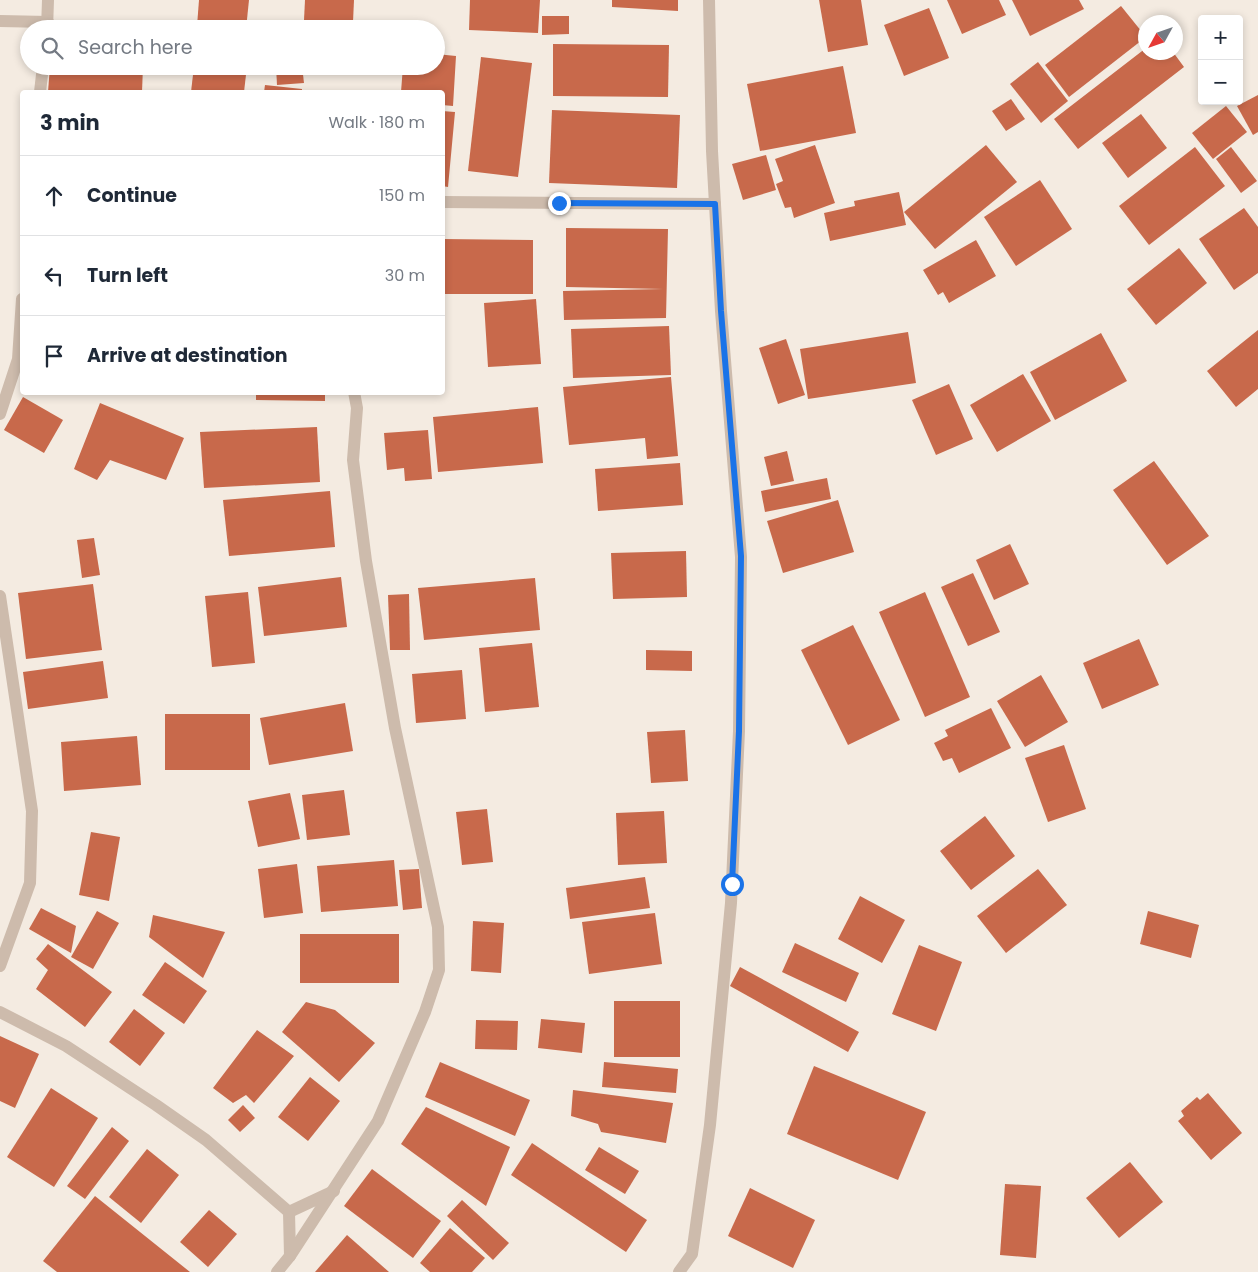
<!DOCTYPE html>
<html lang="en">
<head>
<meta charset="utf-8">
<style>
	:root { --surface:#fff; --page:#f2f2f3; --text:#1f2937; --muted:#747a83; --line:#e0e1e3 }
	body { margin:0; font-family:Poppins,sans-serif; background:var(--page); color:var(--text) }
	.controls { position:absolute; right:15px; top:15px; display:grid; overflow:hidden; border-radius:5px; box-shadow:0 2px 8px #0003 }
	.controls button { width:45px; height:45px; display:grid; place-items:center; padding:0; border:0; border-bottom:1px solid var(--line); background:var(--surface); color:var(--text); font:25px sans-serif }
	.compass { position:absolute; left:1138px; top:15px; width:45px; height:45px; border-radius:50%; background:var(--surface); box-shadow:0 2px 8px #0003; rotate:230deg }
	.stop { position:absolute; width:15px; height:15px; margin:-11px; border:4px solid #1a73e8; border-radius:50%; background:#fff }
	.stop.end { background:#1a73e8; border-color:#fff; box-shadow:0 1px 5px #0008 }
	.list { margin:0; padding:0; list-style:none }
	h2 { display:flex; justify-content:space-between; align-items:center; height:65px; margin:0; padding:0 20px; font-size:21px }
	h2 small { font-size:16px; font-weight:400; color:var(--muted) }
	.list li { display:grid; grid-template-columns:32px 1fr auto; gap:15px; align-items:center; box-sizing:border-box; height:80px; padding:0 20px; border-top:1px solid var(--line) }
	.list b { display:block; font-size:19px; white-space:nowrap }
	.list em { font-size:16px; font-style:normal; color:var(--muted) }
	.icon { flex:none; width:28px; height:28px; fill:none; stroke:currentColor; stroke-width:2; stroke-linecap:round; stroke-linejoin:round }
	.map { position:relative; flex:none; width:1258px; height:1272px; overflow:hidden }
	.search { position:absolute; background:var(--surface); box-shadow:0 2px 8px #0003; left:20px; top:20px; width:425px; height:55px; display:flex; align-items:center; gap:12px; box-sizing:border-box; padding:0 18px; border-radius:28px; color:var(--muted); font-size:19px }
	.panel { position:absolute; background:var(--surface); box-shadow:0 2px 8px #0003; left:20px; top:90px; width:425px; height:305px; border-radius:5px }
	.map>svg:first-child { display:block }
	.building { fill:#c8694b }
	.lines { fill:none; stroke-linecap:round; stroke-linejoin:round }
	.minor { stroke:#cdbbac; stroke-width:12 }
	.route { stroke:#1a73e8; stroke-width:6 }
</style>
</head>
<body>
<div class="map">
<svg width="1258" height="1272" viewBox="0 0 1258 1272">
	<rect width="100%" height="100%" fill="#f4ebe1"/>
	<g class="building">
		<polygon points="199,0 249,0 246,29 224,29 197,26"/>
		<polygon points="305,0 354,0 353,22 304,20"/>
		<polygon points="470,0 540,0 538,33 469,30"/>
		<polygon points="612,0 678,0 678,11 612,7"/>
		<polygon points="819,0 861,0 868,45 828,52"/>
		<polygon points="947,0 999,0 1006,15 962,34"/>
		<polygon points="1012,0 1079,0 1084,9 1030,36"/>
		<polygon points="1121,6 1146,37 1069,97 1045,65"/>
		<polygon points="929,8 949,58 904,76 884,25"/>
		<polygon points="542,16 569,16 569,34 542,35"/>
		<polygon points="553,44 669,45 668,97 553,96"/>
		<polygon points="1146,48 1146,52 1173,52 1184,67 1078,149 1054,119"/>
		<polygon points="436,54 456,56 453,106 442,105 442,92 401,92 403,66 436,66"/>
		<polygon points="481,57 532,63 518,177 468,171"/>
		<polygon points="1038,62 1068,101 1041,123 1010,84"/>
		<polygon points="50,66 143,66 142,92 48,92"/>
		<polygon points="194,66 247,66 244,92 191,92"/>
		<polygon points="276,66 302,66 304,83 277,85"/>
		<polygon points="843,66 856,133 760,151 747,84"/>
		<polygon points="265,85 302,89 302,92 264,92"/>
		<polygon points="1258,95 1258,132 1253,135 1237,106"/>
		<polygon points="1011,99 1025,119 1006,131 992,111"/>
		<polygon points="1226,106 1247,132 1213,159 1192,133"/>
		<polygon points="552,110 680,115 677,188 549,183"/>
		<polygon points="442,111 455,112 448,187 442,186"/>
		<polygon points="1141,114 1167,148 1128,178 1102,143"/>
		<polygon points="815,145 835,203 794,218 791,207 785,208 776,184 783,181 775,159"/>
		<polygon points="986,145 1017,182 935,249 904,212"/>
		<polygon points="1195,147 1225,186 1149,245 1119,206"/>
		<polygon points="1231,147 1257,181 1241,193 1216,159"/>
		<polygon points="766,155 776,190 743,200 732,164"/>
		<polygon points="1040,180 1072,229 1016,266 984,217"/>
		<polygon points="899,192 906,225 830,241 824,213 855,206 854,201"/>
		<polygon points="1244,208 1258,227 1258,273 1234,290 1199,239"/>
		<polygon points="566,228 668,229 666,318 564,320 563,291 663,289 566,287"/>
		<polygon points="442,239 533,240 533,294 442,294"/>
		<polygon points="976,240 996,276 949,303 943,292 938,295 923,270"/>
		<polygon points="1179,248 1207,283 1156,325 1127,289"/>
		<polygon points="536,299 541,364 488,367 484,303"/>
		<polygon points="669,326 671,375 573,378 571,329"/>
		<polygon points="1258,330 1258,389 1236,407 1207,371"/>
		<polygon points="908,332 916,383 808,399 800,349"/>
		<polygon points="1101,333 1127,381 1055,420 1030,372"/>
		<polygon points="786,339 805,395 778,404 759,348"/>
		<polygon points="1023,374 1051,421 997,452 970,405"/>
		<polygon points="671,377 678,456 647,459 645,438 569,445 563,387"/>
		<polygon points="949,384 973,439 936,455 912,400"/>
		<polygon points="256,392 325,392 325,401 256,400"/>
		<polygon points="23,397 63,420 44,453 4,430"/>
		<polygon points="100,403 184,438 166,480 110,460 97,480 74,469"/>
		<polygon points="538,407 543,463 438,472 433,417"/>
		<polygon points="317,427 320,482 204,488 200,432"/>
		<polygon points="428,430 432,479 405,481 404,468 387,470 384,433"/>
		<polygon points="787,451 794,481 771,486 764,457"/>
		<polygon points="1154,461 1209,536 1167,565 1113,490"/>
		<polygon points="680,463 683,505 598,511 595,469"/>
		<polygon points="827,478 831,499 765,512 761,491"/>
		<polygon points="330,491 335,547 229,556 223,500"/>
		<polygon points="838,500 854,552 783,573 767,521"/>
		<polygon points="94,538 100,575 82,578 77,540"/>
		<polygon points="1010,544 1029,584 994,600 976,560"/>
		<polygon points="686,551 687,597 613,599 611,553"/>
		<polygon points="973,573 1000,632 968,646 941,587"/>
		<polygon points="341,577 347,627 264,636 258,587"/>
		<polygon points="535,578 540,630 424,640 418,588"/>
		<polygon points="93,584 102,650 26,659 18,593"/>
		<polygon points="248,592 255,663 212,667 205,596"/>
		<polygon points="925,592 970,697 925,717 879,612"/>
		<polygon points="409,594 410,650 390,650 388,595"/>
		<polygon points="853,625 900,720 848,745 801,650"/>
		<polygon points="1139,639 1159,685 1102,709 1083,663"/>
		<polygon points="532,643 539,707 485,712 479,648"/>
		<polygon points="646,650 692,651 692,671 646,670"/>
		<polygon points="103,661 108,698 28,709 23,672"/>
		<polygon points="462,670 466,719 416,723 412,674"/>
		<polygon points="1041,675 1068,722 1025,747 997,701"/>
		<polygon points="345,703 353,751 269,765 260,718"/>
		<polygon points="991,708 1011,748 959,773 952,758 943,761 934,743 948,736 945,730"/>
		<rect x="165" y="714" width="85" height="56"/>
		<polygon points="685,730 688,781 651,783 647,732"/>
		<polygon points="137,736 141,785 64,791 61,742"/>
		<polygon points="1064,745 1086,809 1048,822 1025,758"/>
		<polygon points="344,790 350,835 307,840 302,795"/>
		<polygon points="290,793 300,839 258,847 248,801"/>
		<polygon points="487,809 493,862 462,865 456,812"/>
		<polygon points="664,811 667,863 618,865 616,813"/>
		<polygon points="985,816 1015,856 971,890 940,851"/>
		<polygon points="91,832 120,837 109,901 79,895"/>
		<polygon points="394,860 398,906 321,912 317,866"/>
		<polygon points="297,864 303,913 264,918 258,869"/>
		<polygon points="419,869 422,908 403,910 399,870"/>
		<polygon points="1038,869 1067,905 1006,953 977,916"/>
		<polygon points="645,877 650,908 570,919 566,888"/>
		<polygon points="860,896 905,920 882,963 838,939"/>
		<polygon points="41,908 76,926 71,953 29,929"/>
		<polygon points="97,911 119,923 93,969 71,957"/>
		<polygon points="1148,911 1199,925 1191,958 1140,944"/>
		<polygon points="655,913 662,964 589,974 582,922"/>
		<polygon points="153,915 225,932 203,978 149,937"/>
		<polygon points="473,921 504,923 501,973 471,971"/>
		<rect x="300" y="934" width="99" height="49"/>
		<polygon points="795,943 859,973 846,1002 782,972"/>
		<polygon points="48,944 112,992 85,1027 36,989 48,970 36,959"/>
		<polygon points="919,945 962,962 936,1031 892,1014"/>
		<polygon points="165,962 207,991 184,1024 142,995"/>
		<polygon points="740,967 859,1032 848,1052 730,986"/>
		<rect x="614" y="1001" width="66" height="56"/>
		<polygon points="306,1002 335,1010 375,1043 339,1082 282,1032"/>
		<polygon points="134,1009 165,1033 140,1066 109,1042"/>
		<polygon points="541,1019 585,1023 582,1053 538,1048"/>
		<polygon points="476,1020 518,1021 517,1050 475,1049"/>
		<polygon points="257,1030 294,1056 254,1103 246,1095 233,1103 213,1088"/>
		<polygon points="0,1036 39,1054 15,1108 0,1101"/>
		<polygon points="440,1062 530,1100 515,1136 425,1097"/>
		<polygon points="604,1062 678,1069 676,1093 602,1087"/>
		<polygon points="814,1066 926,1112 898,1180 787,1134"/>
		<polygon points="310,1077 340,1101 308,1141 278,1117"/>
		<polygon points="51,1088 98,1118 54,1187 7,1157"/>
		<polygon points="573,1090 673,1103 666,1143 601,1132 598,1124 571,1116"/>
		<polygon points="1208,1093 1242,1133 1211,1160 1178,1121 1184,1116 1181,1111 1197,1097 1200,1100"/>
		<polygon points="243,1105 255,1118 240,1132 228,1120"/>
		<polygon points="426,1107 510,1147 486,1206 401,1144"/>
		<polygon points="112,1127 129,1141 85,1199 67,1186"/>
		<polygon points="532,1143 647,1220 626,1252 511,1175"/>
		<polygon points="599,1147 639,1171 625,1194 585,1170"/>
		<polygon points="147,1149 179,1175 141,1223 109,1197"/>
		<polygon points="1130,1162 1163,1202 1119,1238 1086,1198"/>
		<polygon points="372,1169 441,1221 413,1258 344,1206"/>
		<polygon points="1005,1184 1041,1186 1036,1258 1000,1255"/>
		<polygon points="750,1188 815,1220 793,1268 728,1236"/>
		<polygon points="95,1196 190,1272 57,1272 43,1261"/>
		<polygon points="462,1200 509,1243 493,1260 447,1216"/>
		<polygon points="209,1210 237,1234 208,1267 180,1242"/>
		<polygon points="450,1228 485,1258 472,1272 430,1272 420,1263"/>
		<polygon points="347,1235 389,1272 315,1272"/>
	</g>
	<g class="lines">
		<g class="minor">
			<polyline points="0,21 48,22"/>
			<polyline points="47,29 48,0"/>
			<polyline points="40,92 43,66"/>
			<polyline points="442,202 715,204"/>
			<polyline points="0,414 18,359 22,299"/>
			<polyline points="0,596 32,811 30,883 0,966"/>
			<polyline points="0,1012 66,1046 156,1105 206,1140 289,1212 290,1256"/>
			<polyline points="289,1212 334,1191"/>
			<polyline points="277,1272 290,1256 378,1121 425,1012 439,970 438,927 395,728 366,561 353,460 357,408 354,392"/>
			<polyline points="679,1272 692,1254 710,1125 731,903 739,731 741,557 721,311 712,151 709,0"/>
		</g>
	</g>
	<g class="lines">
		<polyline class="route" points="559,203 715,204 721,311 741,556 739,731 732,884"/>
	</g>
</svg>
<div class="controls">
<button>+</button>
<button>−</button>
</div>
<svg class="compass" viewBox="-18 -18 36 36"><path d="M0-13l5 13h-10z" fill="#e53935"/><path d="M0 13l5-13h-10z" fill="#747a83"/></svg>
<div class="stop" style="left:732px;top:884px"></div>
<div class="stop end" style="left:559px;top:203px"></div>
<div class="search"><svg class="icon" aria-label="search" viewBox="0 0 24 24"><circle cx="10" cy="10" r="6"/><path d="M15 15l6 6"/></svg>Search here</div>
<section class="panel">
<h2>3 min<small>Walk · 180 m</small></h2>
<ul class="list">
<li><svg class="icon" aria-label="ahead" viewBox="0 0 24 24"><path d="M12 20V5M6 11l6-6 6 6"/></svg><div><b>Continue</b></div><em>150 m</em></li>
<li><svg class="icon" aria-label="left" viewBox="0 0 24 24"><path d="M17 20v-9H6M10 6l-5 5 5 5"/></svg><div><b>Turn left</b></div><em>30 m</em></li>
<li><svg class="icon" aria-label="arrive" viewBox="0 0 24 24"><path d="M6 21V4h12l-3 4 3 4H6"/></svg><div><b>Arrive at destination</b></div></li>
</ul>
</section>
</div>
</body>
</html>
